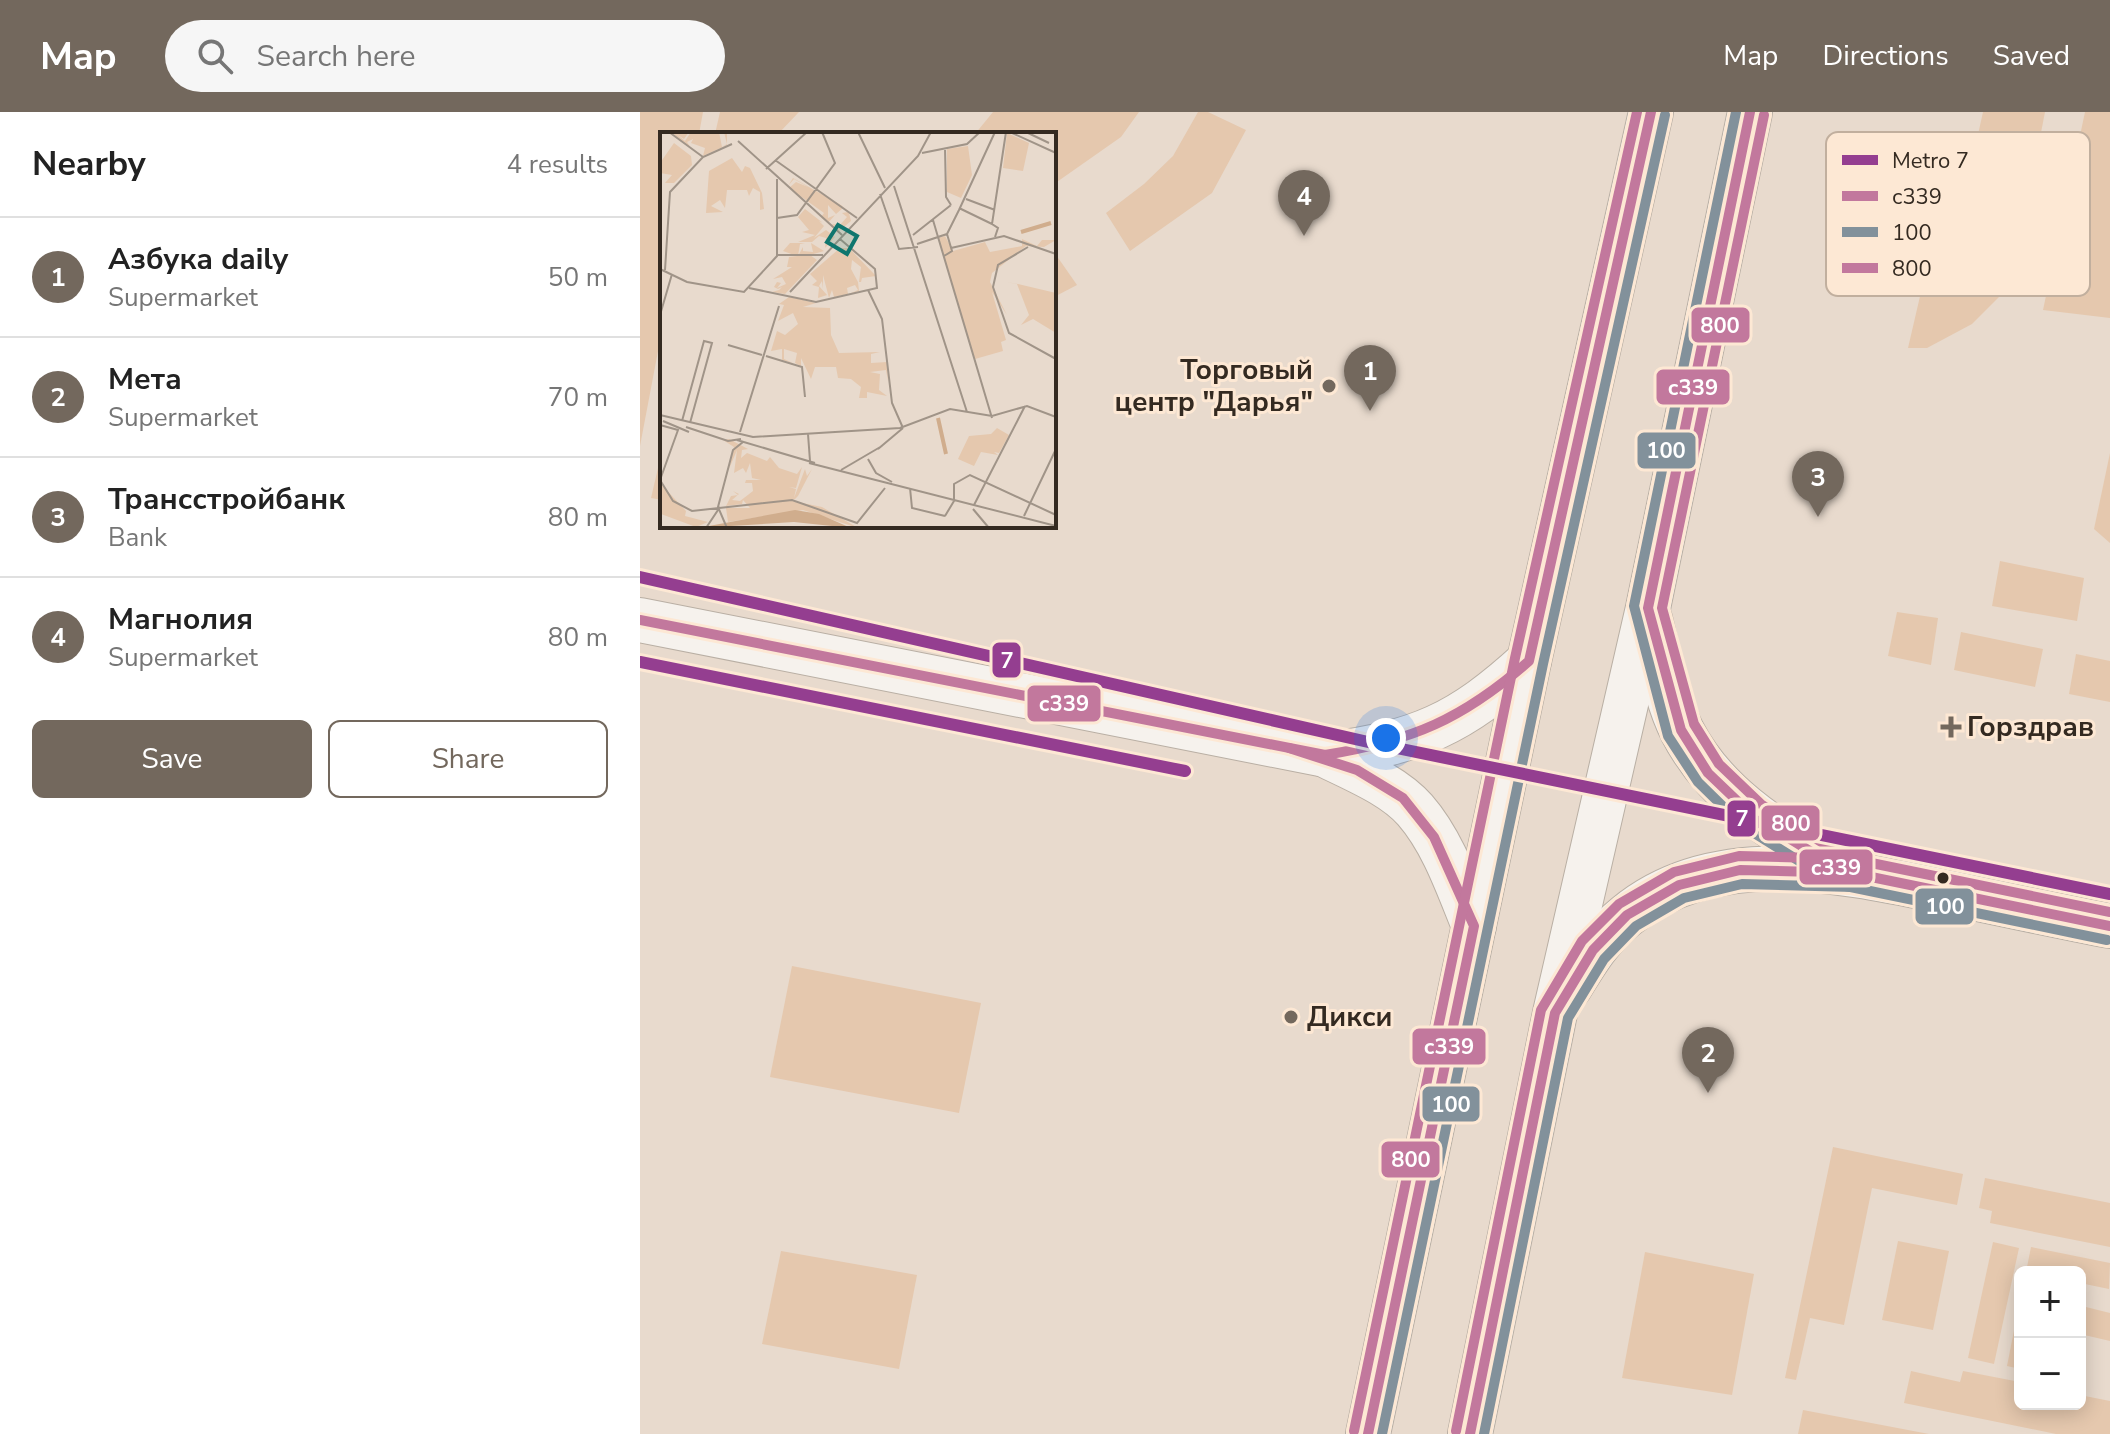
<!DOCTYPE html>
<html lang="en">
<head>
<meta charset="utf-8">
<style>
	:root { --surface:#fff; --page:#f6f6f6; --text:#222; --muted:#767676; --line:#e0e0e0; --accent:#73685d }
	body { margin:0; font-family:"Nunito Sans",sans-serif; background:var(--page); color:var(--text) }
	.controls { position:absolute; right:24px; bottom:24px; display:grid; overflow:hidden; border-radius:12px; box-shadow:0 4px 20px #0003 }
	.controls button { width:72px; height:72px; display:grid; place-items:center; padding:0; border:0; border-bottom:2px solid var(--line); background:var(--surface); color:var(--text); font:40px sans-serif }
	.you { position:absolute; left:746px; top:626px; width:28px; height:28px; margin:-20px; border:6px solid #fff; border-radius:50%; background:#1a73e8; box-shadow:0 0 0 12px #1a73e833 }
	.badge { display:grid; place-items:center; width:52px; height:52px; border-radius:50%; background:var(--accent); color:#fff; font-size:26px; font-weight:700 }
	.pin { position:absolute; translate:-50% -66px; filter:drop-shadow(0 2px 4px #0008) }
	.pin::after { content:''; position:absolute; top:42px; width:28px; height:24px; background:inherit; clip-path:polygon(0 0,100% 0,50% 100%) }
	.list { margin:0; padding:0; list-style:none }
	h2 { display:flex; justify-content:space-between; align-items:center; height:104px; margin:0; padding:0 32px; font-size:34px }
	h2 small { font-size:26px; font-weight:400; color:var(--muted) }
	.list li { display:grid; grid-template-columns:52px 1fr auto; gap:24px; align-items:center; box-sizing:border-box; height:120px; padding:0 32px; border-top:2px solid var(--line) }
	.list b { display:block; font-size:30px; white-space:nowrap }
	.list p { margin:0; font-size:26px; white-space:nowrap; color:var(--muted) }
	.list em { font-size:26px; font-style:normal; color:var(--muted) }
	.actions { display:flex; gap:16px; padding:24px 32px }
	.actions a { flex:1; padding:18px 0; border:2px solid var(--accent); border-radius:12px; text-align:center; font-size:28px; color:var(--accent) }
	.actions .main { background:var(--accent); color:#fff }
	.icon { flex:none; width:44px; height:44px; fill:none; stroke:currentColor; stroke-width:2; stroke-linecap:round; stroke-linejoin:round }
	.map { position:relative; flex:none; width:1470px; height:1322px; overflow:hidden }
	header { display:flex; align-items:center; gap:48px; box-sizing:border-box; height:112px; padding:0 40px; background:var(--accent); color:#fff }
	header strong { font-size:38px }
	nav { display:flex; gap:44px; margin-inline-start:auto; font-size:28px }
	.search { width:560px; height:72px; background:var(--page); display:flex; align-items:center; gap:20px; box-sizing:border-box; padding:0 28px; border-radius:44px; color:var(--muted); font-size:30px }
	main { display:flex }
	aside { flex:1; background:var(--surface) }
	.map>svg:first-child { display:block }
	.green { fill:#e5c8ae }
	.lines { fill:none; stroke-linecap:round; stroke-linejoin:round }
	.secondary-casing { stroke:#b9afa4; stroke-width:46 }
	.secondary { stroke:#f6f2ed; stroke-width:44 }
	.bus-1-casing { stroke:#fde8d4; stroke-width:16 }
	.bus-2-casing { stroke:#fde8d4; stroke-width:16 }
	.bus-3-casing { stroke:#fde8d4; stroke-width:16 }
	.bus-1 { stroke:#c2789d; stroke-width:10 }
	.bus-2 { stroke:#82919b; stroke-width:10 }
	.bus-3 { stroke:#c2789d; stroke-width:10 }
	.metro-1-casing { stroke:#fde8d4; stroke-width:18 }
	.metro-1 { stroke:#943e90; stroke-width:12 }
	.poi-dot { fill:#73685d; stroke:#fde8d4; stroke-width:3 }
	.bus-dot { fill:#342a21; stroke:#fde8d4; stroke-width:3 }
	.labels { text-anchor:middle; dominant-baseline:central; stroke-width:6; stroke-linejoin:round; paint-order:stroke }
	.poi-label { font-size:28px; font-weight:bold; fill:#342a21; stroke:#fde8d4; text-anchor:start }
	.inset-river { fill:none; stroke:#d0ad8d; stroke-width:4 }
	.inset-road { fill:none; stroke:#a09488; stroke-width:2 }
	.view { fill:#0f766e; fill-opacity:0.15; stroke:#0f766e; stroke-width:4 }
	.inset-edge { fill:none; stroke:#342a21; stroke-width:4 }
	.key { fill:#fde8d4; stroke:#c1af9e; stroke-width:2 }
	.key-label { font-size:22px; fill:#342a21 }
	.line-badge { stroke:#fde8d4; stroke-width:3 }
	.badge-label { font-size:22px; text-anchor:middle; font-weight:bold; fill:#fff }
</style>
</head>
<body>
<header>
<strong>Map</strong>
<div class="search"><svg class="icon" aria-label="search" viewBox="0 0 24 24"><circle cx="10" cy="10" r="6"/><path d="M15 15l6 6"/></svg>Search here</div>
<nav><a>Map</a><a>Directions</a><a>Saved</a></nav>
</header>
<main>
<aside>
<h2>Nearby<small>4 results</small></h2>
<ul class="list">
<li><span class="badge">1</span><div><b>Азбука daily</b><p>Supermarket</p></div><em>50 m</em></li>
<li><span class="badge">2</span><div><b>Мета</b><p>Supermarket</p></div><em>70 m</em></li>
<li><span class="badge">3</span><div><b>Трансстройбанк</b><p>Bank</p></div><em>80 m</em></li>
<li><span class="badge">4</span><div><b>Магнолия</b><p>Supermarket</p></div><em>80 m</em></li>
</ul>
<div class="actions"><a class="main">Save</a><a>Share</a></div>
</aside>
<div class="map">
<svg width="1470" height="1322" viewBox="0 0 1470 1322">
	<rect width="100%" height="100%" fill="#e8dacd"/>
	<g class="green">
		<polygon points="0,0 63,0 59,22 22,22 22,218 0,334"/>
		<polygon points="80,0 159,0 138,22 75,22"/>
		<polygon points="353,0 499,0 481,25 414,72 414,22 335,22"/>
		<polygon points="558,0 568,0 606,18 572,81 490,139 466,101 504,72 533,44"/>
		<polygon points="1343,0 1405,0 1392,67 1331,54"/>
		<polygon points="1445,0 1470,0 1470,206 1403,198"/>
		<polygon points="1318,120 1379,133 1363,181 1332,212 1287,236 1268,236 1281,180 1306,184"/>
		<polygon points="414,140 437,173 414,185"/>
		<polygon points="22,339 22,388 11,386"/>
		<polygon points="1470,341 1470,431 1454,417"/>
		<polygon points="1360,449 1444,466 1437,509 1352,494"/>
		<polygon points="1257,500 1298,506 1291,553 1248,544"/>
		<polygon points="1321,520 1403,537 1395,575 1314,558"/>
		<polygon points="1436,542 1470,549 1470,590 1429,582"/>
		<polygon points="152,854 341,891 319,1001 130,965"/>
		<polygon points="1193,1035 1323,1062 1317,1093 1232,1076 1204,1213 1170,1206 1156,1268 1145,1266"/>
		<polygon points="1345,1066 1470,1091 1470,1135 1350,1111 1352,1099 1339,1096"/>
		<polygon points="1258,1129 1309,1139 1293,1218 1242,1208"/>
		<polygon points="1353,1130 1379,1136 1354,1252 1328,1246"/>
		<polygon points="1391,1135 1470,1151 1469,1177 1440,1171 1440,1160 1386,1160"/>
		<polygon points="141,1139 277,1163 259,1257 122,1232"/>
		<polygon points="1005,1140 1114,1162 1092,1283 982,1266"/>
		<polygon points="1380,1188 1380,1257 1367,1254"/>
		<polygon points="1446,1195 1470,1201 1470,1229 1440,1222"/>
		<polygon points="1271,1259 1320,1270 1323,1259 1380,1270 1380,1292 1440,1292 1440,1283 1470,1289 1470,1322 1416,1322 1264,1291"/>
		<polygon points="1163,1298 1289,1322 1158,1322"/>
	</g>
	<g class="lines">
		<g class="secondary-casing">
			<g id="secondary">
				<path d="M1010,507C1019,543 1025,586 1042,619C1077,687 1140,721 1202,759"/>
				<path d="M0,508L685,643C715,658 753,673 775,698C803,730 818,775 834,814"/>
				<path d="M685,643C779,630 819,613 889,549"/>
				<path d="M930,875C946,849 962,823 986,804C1078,728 1211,761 1315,782C1367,793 1418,804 1470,814"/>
				<polyline points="728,1322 889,549 1011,0"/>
				<polyline points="830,1322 915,901 1008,496 1110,0"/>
			</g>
		</g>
		<use href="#secondary" class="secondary"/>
		<g class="bus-1-casing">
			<g id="bus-1">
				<polyline points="1110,0 1008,496 1041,618 1068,661 1113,704 1202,759 1470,814"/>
				<path d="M0,508L685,643C772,629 823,607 889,549L1011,0"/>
				<polyline points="649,636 717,658 763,686 794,725 834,814 728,1322"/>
				<polyline points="830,1322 915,901 953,838 987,803 1039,773 1100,758 1213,761"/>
			</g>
		</g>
		<g class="bus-2-casing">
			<g id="bus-2">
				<polyline points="1096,0 994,494 1028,624 1058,670 1103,714 1196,772 1467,828"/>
				<polyline points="742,1322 903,552 1025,3"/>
				<polyline points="844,1322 928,906 964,847 996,814 1044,786 1102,772 1213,775"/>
			</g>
		</g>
		<g class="bus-3-casing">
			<g id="bus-3">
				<polyline points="1124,3 1022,496 1054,612 1079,652 1122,693 1207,746 1470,800"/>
				<polyline points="714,1319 875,546 997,0"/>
				<polyline points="816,1319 901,898 942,829 979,792 1034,760 1099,744 1213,747"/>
			</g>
		</g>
		<use href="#bus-1" class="bus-1"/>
		<use href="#bus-2" class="bus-2"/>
		<use href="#bus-3" class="bus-3"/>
		<g class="metro-1-casing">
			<g id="metro-1">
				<polyline points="0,465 737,632 1470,782"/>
				<polyline points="0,550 545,659"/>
			</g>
		</g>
		<use href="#metro-1" class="metro-1"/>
	</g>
	<g class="poi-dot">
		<circle cx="689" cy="274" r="8"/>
		<path d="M1307 603h8v8h8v8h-8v8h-8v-8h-8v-8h8z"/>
		<circle cx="651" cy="905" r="8"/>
	</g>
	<circle class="bus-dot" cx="1303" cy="766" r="7"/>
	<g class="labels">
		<g class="poi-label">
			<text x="673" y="258" text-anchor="end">Торговый<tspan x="673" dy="32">центр "Дарья"</tspan></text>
			<text x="1327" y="615">Горздрав</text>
			<text x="667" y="905">Дикси</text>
		</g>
	</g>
	<g transform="translate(20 20)">
		<rect width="396" height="396" fill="#e8dacd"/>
		<path d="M11,0H29L24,7L15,1L25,9L31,0H59L62,15L67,12L64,0H77L67,2V13L43,24L45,16L31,11L33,7L27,10L31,16ZM347,1L369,11L363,39L343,36ZM14,11L31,24L32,33L14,51H5L12,43L0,41V31ZM308,14L312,43L301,66L287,60V17ZM72,26L82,40L85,34L90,36L102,61L104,77L100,78V60L93,56L89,64L87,58H67L65,76L60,68L51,74L63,80L46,81L49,39ZM133,46L181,73L195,85L189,81L191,89L179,99L172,92L180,93L187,85L182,81L188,80L183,76L176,82L168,73V86L175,83L168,91L151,77L161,85L164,81L129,56L136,50L148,55L134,47L128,54ZM145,77L163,91L159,89L164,94L154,106L166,98L175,105L165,116L166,106L159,104L152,110H138L155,103L142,100L149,98L138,85ZM285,104L293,119L325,110L330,120L362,114V107L377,114L382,108H396L384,115L366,114L332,141L330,150L347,183L332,160L346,208L341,210L343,219L315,227L278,106ZM130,111H145L140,112L138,124L143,115V119L153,120L151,111L164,119L150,123L157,128L125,162L112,160L119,158L122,155L118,157L114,155L117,150L121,151L117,156L126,152L122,145L113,147L132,135H127L129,125L137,124L123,119ZM180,116H189L216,144L202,146L201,150H199L201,135L192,128L191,137L198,150L199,159L189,162L198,158L195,153L187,156L188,162L174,165L172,158L169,166L163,143V157L162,149L159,154L167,163L158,166L159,155L152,153L157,149L150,142ZM346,150L358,152L396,161V201L373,187L361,193L369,183L357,152ZM129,165L156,171L143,175L170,176L171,203L179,221L220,220L211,222V231L227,230L228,249L226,238L210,240L220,242L219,258L227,264L207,260V266H199L201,255L191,247L178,246L176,235H155L151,247L141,226V234L135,231L137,221L124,217V227L133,231L122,228V217L111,219L117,199L125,203L138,192L133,181L118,189L124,173L119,172ZM337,296L349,303L339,321L334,320L338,323L321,320L314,334L298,327L309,304L331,302ZM69,307L88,317L82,318L81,326L87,321L107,329L110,325L119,336L137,342L142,335L136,356L129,355L136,357L134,366L145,337L147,344L152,337L138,364L135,367L128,368L162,375L198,396L143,378L68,390L66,376H90L83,368L82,372L66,374L71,364L78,363L73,359L79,362L72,368L80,369L93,359L92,351H85L86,348H101L92,346L90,331L86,341L83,336L74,341L77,318L69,337L74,315L63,308ZM0,351L26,379L25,384L48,390L36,395L1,382Z" fill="#e5c8ae"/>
		<path d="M135,378L159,382L191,396L134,390L38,396Z" fill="#d0ad8d"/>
		<path class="inset-river" d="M361,100L391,91M278,286L286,322"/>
		<path class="inset-road" d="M9,0L43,25M198,0L225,56M350,0L396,21M366,0L389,11M78,9L182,103M285,16L286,65L291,73M262,21L307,12L320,0M115,28L197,86M106,37L147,0M234,54L307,280M220,62L239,117L258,115M306,67L335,78M299,76L332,92M299,78L335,0M117,86L137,83L175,31L162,0M287,102L278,105L332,286M287,102L300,76M253,103L291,73M335,105L338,96L332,92L346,0M257,112L278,105L273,88M368,115L338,133L333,155L349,201L396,227M291,116L344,104L396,122M117,123H163M284,124L292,119L287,102M0,137L27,150L84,160L117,124V47M5,138L10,60L43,25L72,12M89,156L156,170L217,156L215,137L180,107M208,158L222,187L232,271L243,296M130,160L258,24L271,0M0,183L12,142M68,213L102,223M106,224L142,235L145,265M0,283L93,305L240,296L290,277L332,284L367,274L396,285M3,289L29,300M22,289L44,209L52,211L30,291M0,293L18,298L0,348M26,295L68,309L81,307M80,300L119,174M148,302L150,329M77,308L155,331M218,317L243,296M208,327L216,341L232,350M149,331L396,394M181,338L222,314M0,348L13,369L32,379L132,368L197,391L225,356M250,356L252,376L285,384M314,373L365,274M313,377L329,396M285,384L294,369V352L310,343L396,383M364,384L396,317M46,396L60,375M67,396L58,375L73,318L83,310"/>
		<path class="view" d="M178,93L197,104L187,122L167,110Z"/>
		<rect width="396" height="396" class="inset-edge"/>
	</g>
	<rect x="1186" y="20" width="264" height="164" rx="12" class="key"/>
	<rect x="1202" y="43" width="36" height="10" fill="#943e90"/>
	<rect x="1202" y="79" width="36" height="10" fill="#c2789d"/>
	<rect x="1202" y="115" width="36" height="10" fill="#82919b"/>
	<rect x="1202" y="151" width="36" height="10" fill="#c2789d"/>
	<g class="key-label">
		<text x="1252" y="56">Metro 7</text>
		<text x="1252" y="92">с339</text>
		<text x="1252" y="128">100</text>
		<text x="1252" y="164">800</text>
	</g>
	<g class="line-badge">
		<rect x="1050" y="194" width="61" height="38" rx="8" fill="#c2789d"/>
		<rect x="1015" y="256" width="76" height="38" rx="8" fill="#c2789d"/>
		<rect x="996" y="319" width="61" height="39" rx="8" fill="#82919b"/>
		<rect x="351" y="529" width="31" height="38" rx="8" fill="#943e90"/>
		<rect x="386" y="572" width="76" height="39" rx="8" fill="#c2789d"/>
		<rect x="1086" y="687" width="31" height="39" rx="8" fill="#943e90"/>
		<rect x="1120" y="692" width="61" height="38" rx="8" fill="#c2789d"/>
		<rect x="1158" y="736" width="76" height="38" rx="8" fill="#c2789d"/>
		<rect x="1274" y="775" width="61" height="39" rx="8" fill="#82919b"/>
		<rect x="771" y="915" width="76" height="39" rx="8" fill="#c2789d"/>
		<rect x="781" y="973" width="60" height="38" rx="8" fill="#82919b"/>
		<rect x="740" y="1028" width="61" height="39" rx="8" fill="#c2789d"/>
	</g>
	<g class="badge-label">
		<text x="1080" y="221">800</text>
		<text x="1053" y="283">с339</text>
		<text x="1026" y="346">100</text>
		<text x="367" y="556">7</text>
		<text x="424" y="599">с339</text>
		<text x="1102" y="714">7</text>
		<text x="1151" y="719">800</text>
		<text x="1196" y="763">с339</text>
		<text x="1305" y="802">100</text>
		<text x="809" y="942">с339</text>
		<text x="811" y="1000">100</text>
		<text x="771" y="1055">800</text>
	</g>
</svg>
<div class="controls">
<button>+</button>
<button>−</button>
</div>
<div class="you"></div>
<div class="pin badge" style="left:730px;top:299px">1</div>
<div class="pin badge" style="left:1068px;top:981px">2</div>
<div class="pin badge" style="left:1178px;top:405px">3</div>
<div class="pin badge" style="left:664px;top:124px">4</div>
</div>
</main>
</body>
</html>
